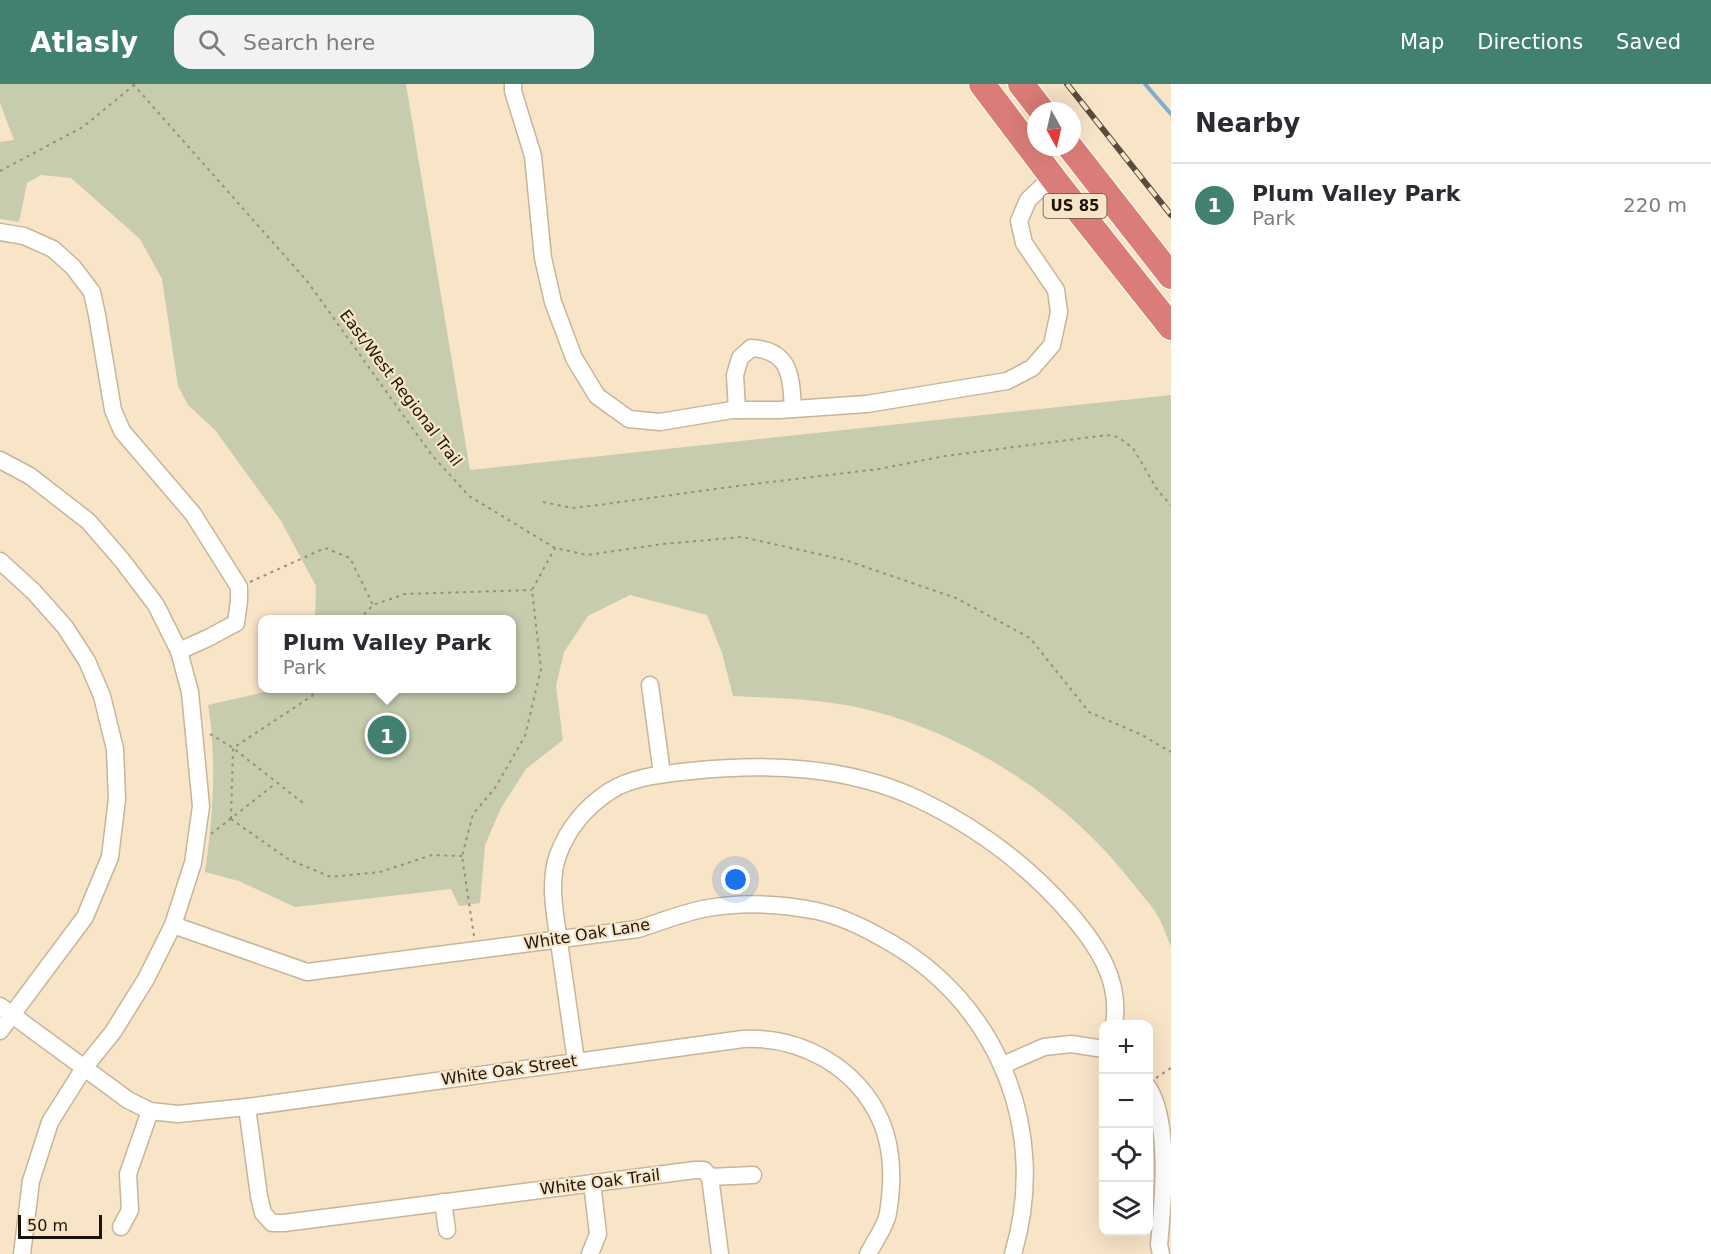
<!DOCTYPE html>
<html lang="en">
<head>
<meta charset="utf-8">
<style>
	:root { --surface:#fff; --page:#f2f2f3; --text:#2b2b33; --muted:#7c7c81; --line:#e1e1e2; --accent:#42816f }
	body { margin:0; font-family:"DejaVu Sans",sans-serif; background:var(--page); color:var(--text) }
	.controls { position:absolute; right:18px; bottom:18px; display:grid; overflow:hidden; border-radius:12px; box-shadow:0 6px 24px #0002 }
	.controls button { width:54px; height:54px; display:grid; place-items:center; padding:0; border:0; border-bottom:2px solid var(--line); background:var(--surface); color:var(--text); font:30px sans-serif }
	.compass { position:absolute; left:1027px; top:18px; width:54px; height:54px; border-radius:50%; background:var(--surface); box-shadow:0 6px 24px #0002; rotate:172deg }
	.scale { position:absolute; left:18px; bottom:15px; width:84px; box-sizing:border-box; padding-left:6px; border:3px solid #1b140a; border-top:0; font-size:16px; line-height:21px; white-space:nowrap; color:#1b140a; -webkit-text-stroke:4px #f8e4c7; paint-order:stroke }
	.you { position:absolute; left:736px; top:796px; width:21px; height:21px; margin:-15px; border:4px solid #fff; border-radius:50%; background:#1a73e8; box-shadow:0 0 0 9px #1a73e833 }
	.badge { display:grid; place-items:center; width:39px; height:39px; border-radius:50%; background:var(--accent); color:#fff; font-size:20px; font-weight:700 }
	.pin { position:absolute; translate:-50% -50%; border:3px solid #fff; box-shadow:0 2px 6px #0006 }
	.popup { position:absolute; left:258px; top:531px; width:258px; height:78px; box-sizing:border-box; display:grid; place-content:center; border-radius:12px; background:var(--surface); filter:drop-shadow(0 2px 4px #0005); font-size:20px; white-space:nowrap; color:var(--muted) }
	.popup b { font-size:22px; color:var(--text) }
	.popup::after { content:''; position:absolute; left:50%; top:100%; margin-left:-12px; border:12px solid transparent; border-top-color:var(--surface) }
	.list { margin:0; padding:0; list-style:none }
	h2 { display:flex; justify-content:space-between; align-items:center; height:78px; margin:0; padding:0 24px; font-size:26px }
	h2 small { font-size:20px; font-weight:400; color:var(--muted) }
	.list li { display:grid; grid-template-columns:39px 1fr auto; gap:18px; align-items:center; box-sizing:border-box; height:84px; padding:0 24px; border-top:2px solid var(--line) }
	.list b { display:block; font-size:22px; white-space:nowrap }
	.list p { margin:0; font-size:20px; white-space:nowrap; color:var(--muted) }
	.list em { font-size:20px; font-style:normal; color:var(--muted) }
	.icon { flex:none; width:33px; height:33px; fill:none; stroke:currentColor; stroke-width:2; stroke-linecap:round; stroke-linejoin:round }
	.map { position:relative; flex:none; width:1171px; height:1170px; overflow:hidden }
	header { display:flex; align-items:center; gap:36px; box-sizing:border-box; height:84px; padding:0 30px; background:var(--accent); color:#fff }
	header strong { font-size:28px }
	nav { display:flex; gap:33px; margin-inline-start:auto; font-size:21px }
	.search { width:420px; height:54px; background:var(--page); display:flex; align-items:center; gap:15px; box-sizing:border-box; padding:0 21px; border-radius:18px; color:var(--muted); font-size:22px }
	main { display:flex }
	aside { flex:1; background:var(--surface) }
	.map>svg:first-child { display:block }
	.green { fill:#c7ccaf }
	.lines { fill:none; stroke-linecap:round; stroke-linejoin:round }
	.stream { stroke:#83adc6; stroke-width:4 }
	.minor-casing { stroke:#c7b599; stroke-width:19 }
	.highway-casing { stroke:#fff; stroke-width:28 }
	.path { stroke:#9d8e79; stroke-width:2; stroke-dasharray:3 4.5; stroke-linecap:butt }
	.minor { stroke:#fff; stroke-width:16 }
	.highway { stroke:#da7c77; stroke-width:26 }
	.rail-casing { stroke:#574c3d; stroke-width:6 }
	.rail { stroke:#f8e4c7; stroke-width:4; stroke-dasharray:11; stroke-linecap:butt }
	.labels { text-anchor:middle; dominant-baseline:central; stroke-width:4.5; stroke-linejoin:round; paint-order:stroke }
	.shield { fill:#f8e4c7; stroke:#5d5243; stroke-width:1.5 }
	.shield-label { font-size:15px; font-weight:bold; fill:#1b140a }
	.street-label { font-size:16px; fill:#1b140a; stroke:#f8e4c7 }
</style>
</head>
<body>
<header>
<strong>Atlasly</strong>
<div class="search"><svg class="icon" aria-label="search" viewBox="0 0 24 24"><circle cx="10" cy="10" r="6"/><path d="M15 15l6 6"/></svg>Search here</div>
<nav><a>Map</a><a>Directions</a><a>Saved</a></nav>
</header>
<main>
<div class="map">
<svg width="1171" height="1170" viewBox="0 0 1171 1170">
	<rect width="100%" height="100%" fill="#f8e4c7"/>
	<path class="green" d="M0,0H406L470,386L1171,311V863C1166,852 1163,839 1156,829C1150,819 1141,810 1134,801C1070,718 975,654 873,627C828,615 780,614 733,612L722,569L707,531L630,511L588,532L564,568L556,602L563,656L526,685L501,724L485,761L480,819L459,822L451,805L295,823L239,797L205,788C213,733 217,675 208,621L278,605L512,604V536L315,535L316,502L281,437L215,346L188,321L178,302L162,195L140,155L71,94L41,91L27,99L19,138L0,135V58L14,56L0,19Z"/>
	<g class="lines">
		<polyline class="stream" points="1145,0 1171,30"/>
		<g class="minor-casing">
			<g id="minor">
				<polyline points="513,0 513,7 533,72 543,174 553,218 574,274 597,312 629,335 660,338 732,326 779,326 867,320 1007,297 1032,284 1052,261 1059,228 1056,206 1024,159 1019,137 1028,116 1052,93"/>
				<polyline points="0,148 24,152 53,165 73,183 92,208 97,231 113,326 122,347 193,430 239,503 239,517 236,539 208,554 179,567"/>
				<path d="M737,326L735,291L740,274L751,264C791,266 791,293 793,325"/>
				<polyline points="0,376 30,392 88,437 121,475 156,521 179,567 190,608 201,722 193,779 173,841 146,895 113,948 84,984 50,1038 31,1097 22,1170"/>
				<polyline points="0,477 34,508 65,543 87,577 102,612 115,665 117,715 110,773 85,833 0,947"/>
				<polyline points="650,601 662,690"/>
				<path d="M173,841L307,888L638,845C661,838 684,828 708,824C743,818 782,820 817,827C840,832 863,843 884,855C998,917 1050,1046 1013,1170"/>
				<path d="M0,922L128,1016L150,1027L178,1030L247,1023L743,955C801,952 857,983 881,1037C893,1065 893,1099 888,1129C886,1142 874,1158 868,1170"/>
				<path d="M576,977C571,942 566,907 561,872C557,839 547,802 558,771C568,744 587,722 610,707C634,692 664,690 691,687C768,679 847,682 918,715C977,743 1030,783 1072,832C1099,864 1121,898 1114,940"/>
				<polyline points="1003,981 1044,963 1071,960 1104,965"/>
				<path d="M1148,1003C1171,1039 1163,1119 1159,1161L1161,1170"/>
				<polyline points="247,1023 259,1112 263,1129 272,1139 284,1139 695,1086 704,1086 710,1093"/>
				<polyline points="710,1093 720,1170"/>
				<polyline points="710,1093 753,1091"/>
				<polyline points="443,1118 447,1146"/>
				<polyline points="121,1143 130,1126 128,1090 150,1027"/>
				<polyline points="590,1170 598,1150 592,1099"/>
			</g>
		</g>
		<g class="highway-casing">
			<g id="highway">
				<polyline points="982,0 1056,98 1171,243"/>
				<polyline points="1021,0 1042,27"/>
				<polyline points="1070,63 1171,192"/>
			</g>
		</g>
		<g class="path">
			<polyline points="133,0 307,197 431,370 469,412 555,464 587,471 663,460 742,453 845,476 956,514 1030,554 1089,628 1142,651 1171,668"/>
			<polyline points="0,87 83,43 134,1"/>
			<polyline points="543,418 572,424 599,421 737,402 879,385 945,372 1107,351 1118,353 1133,364 1158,407 1171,421"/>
			<polyline points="250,498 325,464 350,474 373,521"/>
			<polyline points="359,536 373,521 405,510 532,506"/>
			<polyline points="210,650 233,664 303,719"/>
			<polyline points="231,735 288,775 331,793 380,788 432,771 462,772"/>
			<polyline points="231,735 233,664 312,612 316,604"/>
			<polyline points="211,750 275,700"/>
			<polyline points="474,852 462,772 473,730 495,704 525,652 541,585 532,506 555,464"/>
			<polyline points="1156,994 1171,984"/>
		</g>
		<use href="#minor" class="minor"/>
		<use href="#highway" class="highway"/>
		<g class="rail-casing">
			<polyline id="rail" points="1067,0 1171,131"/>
		</g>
		<use href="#rail" class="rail"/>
	</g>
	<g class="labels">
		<rect class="shield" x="1043.5" y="110" width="63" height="24" rx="4.5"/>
		<g class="shield-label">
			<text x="1075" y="122">US 85</text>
		</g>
		<g class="street-label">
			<text transform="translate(401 304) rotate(53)">East/West Regional Trail</text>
			<text transform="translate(587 850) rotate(-9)">White Oak Lane</text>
			<text transform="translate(509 986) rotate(-8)">White Oak Street</text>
			<text transform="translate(600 1098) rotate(-7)">White Oak Trail</text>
		</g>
	</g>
</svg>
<div class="controls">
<button>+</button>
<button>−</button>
<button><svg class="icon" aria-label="locate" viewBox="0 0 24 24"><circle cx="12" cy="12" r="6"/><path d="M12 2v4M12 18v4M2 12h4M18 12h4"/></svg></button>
<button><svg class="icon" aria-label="layers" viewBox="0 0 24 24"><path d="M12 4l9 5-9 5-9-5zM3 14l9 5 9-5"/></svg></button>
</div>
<svg class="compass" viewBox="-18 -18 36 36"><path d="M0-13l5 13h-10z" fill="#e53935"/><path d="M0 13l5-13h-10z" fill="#7c7c81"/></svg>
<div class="scale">50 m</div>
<div class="you"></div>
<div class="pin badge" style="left:387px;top:651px">1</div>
<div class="popup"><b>Plum Valley Park</b>Park</div>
</div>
<aside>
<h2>Nearby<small></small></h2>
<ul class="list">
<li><span class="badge">1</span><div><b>Plum Valley Park</b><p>Park</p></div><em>220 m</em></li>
</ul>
</aside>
</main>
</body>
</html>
